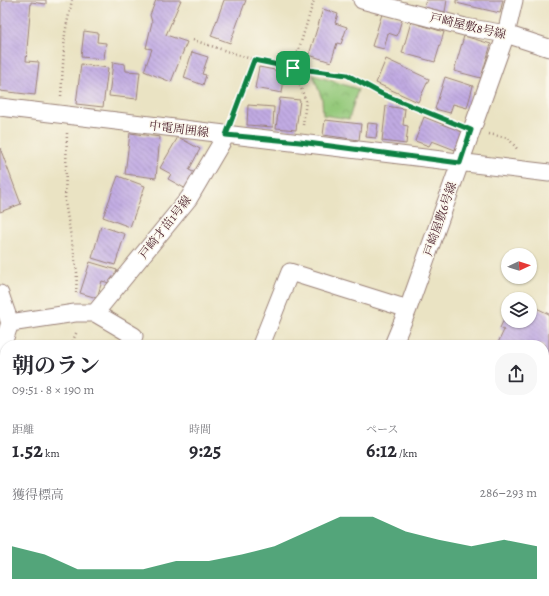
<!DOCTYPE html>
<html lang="ja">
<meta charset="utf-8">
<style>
:root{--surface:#fff;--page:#f7f7f7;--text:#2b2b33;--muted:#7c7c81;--accent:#0b8043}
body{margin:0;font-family:Alegreya,"Noto Serif JP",serif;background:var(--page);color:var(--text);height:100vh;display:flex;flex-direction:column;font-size:15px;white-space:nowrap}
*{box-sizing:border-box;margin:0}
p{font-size:13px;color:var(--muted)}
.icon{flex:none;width:22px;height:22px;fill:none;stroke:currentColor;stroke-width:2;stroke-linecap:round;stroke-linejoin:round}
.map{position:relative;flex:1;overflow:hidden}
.sheet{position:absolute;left:0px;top:340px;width:549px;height:256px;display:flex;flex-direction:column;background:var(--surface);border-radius:16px 16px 0 0;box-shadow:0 1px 3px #0004}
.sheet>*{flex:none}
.needle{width:26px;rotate:86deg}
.buttons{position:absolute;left:501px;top:248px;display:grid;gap:8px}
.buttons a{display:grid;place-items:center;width:36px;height:36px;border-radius:50%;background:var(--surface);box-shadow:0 1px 3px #0004;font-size:20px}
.pin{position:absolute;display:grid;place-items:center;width:34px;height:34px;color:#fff;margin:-17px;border-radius:8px;box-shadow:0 2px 6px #0006}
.round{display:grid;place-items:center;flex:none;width:42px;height:42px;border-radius:16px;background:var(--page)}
.summary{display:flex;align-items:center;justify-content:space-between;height:68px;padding:0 12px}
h1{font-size:22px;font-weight:700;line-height:30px}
.figures{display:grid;grid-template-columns:repeat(3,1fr);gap:6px;height:68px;padding:4px 12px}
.figures div{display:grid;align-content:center}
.figures b{font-size:20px;font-weight:700}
.figures small{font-size:11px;font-weight:400}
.figures p{font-size:11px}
.chart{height:112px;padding:8px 12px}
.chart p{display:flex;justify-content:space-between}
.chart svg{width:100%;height:72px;margin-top:4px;fill:var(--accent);opacity:.7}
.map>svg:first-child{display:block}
.park{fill:url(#park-crowns);stroke:#6f7452}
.building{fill:url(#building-back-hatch)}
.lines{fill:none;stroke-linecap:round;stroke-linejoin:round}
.lane-casing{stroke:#9a8177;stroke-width:10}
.street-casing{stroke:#9a8177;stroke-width:19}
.path{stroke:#9a8177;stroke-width:2.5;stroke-dasharray:1 3;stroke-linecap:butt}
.lane{stroke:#fff;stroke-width:8}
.street{stroke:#fff;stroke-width:17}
.route-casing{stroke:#fff;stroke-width:8}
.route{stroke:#0b8043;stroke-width:5}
.labels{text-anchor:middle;stroke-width:3;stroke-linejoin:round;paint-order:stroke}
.street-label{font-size:12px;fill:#4a1f2b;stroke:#fbf7ec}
</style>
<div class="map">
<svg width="549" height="596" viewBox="0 0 549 596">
<defs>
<pattern id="park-crowns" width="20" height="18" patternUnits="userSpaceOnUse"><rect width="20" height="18" fill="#94c97a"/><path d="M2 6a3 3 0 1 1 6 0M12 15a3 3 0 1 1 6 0" fill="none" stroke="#81ac6a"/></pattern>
<pattern id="building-back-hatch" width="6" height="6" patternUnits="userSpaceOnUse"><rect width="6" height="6" fill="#c1abe3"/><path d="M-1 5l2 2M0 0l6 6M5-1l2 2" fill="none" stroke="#9f8bb8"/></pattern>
</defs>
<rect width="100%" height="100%" fill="#fbf7ec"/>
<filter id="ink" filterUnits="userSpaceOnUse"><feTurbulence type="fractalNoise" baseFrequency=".025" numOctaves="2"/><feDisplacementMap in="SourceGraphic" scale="8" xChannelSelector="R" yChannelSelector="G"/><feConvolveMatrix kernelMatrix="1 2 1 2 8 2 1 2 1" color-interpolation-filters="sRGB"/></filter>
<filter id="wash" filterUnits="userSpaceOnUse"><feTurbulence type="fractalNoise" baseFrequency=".012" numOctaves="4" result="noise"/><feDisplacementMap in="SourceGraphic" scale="16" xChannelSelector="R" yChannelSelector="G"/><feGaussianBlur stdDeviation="0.9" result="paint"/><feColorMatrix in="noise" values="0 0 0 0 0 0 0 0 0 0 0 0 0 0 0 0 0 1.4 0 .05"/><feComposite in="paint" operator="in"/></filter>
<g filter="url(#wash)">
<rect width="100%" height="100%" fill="#eae3c3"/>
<path class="park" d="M 313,75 L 358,89 L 349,119 L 323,115 L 322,99 Z"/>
<g id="blocks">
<path class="building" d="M 1,0 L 46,0 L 46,4 L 31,2 L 26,61 L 39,62 L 35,95 L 0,91 Z
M 156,0 L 181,0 L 166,35 L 187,42 L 171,82 L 144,71 L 152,49 L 146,48 L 152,22 L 150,15 Z
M 224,0 L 246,0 L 230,43 L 211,36 Z
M 426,0 L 447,0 L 445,12 L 424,7 Z
M 456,0 L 503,0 L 500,13 L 456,3 Z
M 323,9 L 338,14 L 335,23 L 347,27 L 341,44 L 337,43 L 331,62 L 309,55 Z
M 382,14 L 402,19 L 397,36 L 388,33 L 384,49 L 372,46 Z
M 411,22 L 444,32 L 435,62 L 402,53 Z
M 84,31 L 98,33 L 97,42 L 106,43 L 104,59 L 81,57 Z
M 464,36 L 491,44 L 481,78 L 454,71 Z
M 192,52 L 208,57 L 202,74 L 206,75 L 203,85 L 184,78 Z
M 386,59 L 429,79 L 418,102 L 376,83 Z
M 113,62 L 125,64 L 126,71 L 140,72 L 137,99 L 109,96 Z
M 81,64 L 108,68 L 103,107 L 76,104 Z
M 259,67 L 285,72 L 282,93 L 255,88 Z
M 445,77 L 473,86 L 467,108 L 453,104 L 450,113 L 435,109 Z
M 280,98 L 300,100 L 296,130 L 276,128 Z
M 248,105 L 274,107 L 273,127 L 247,125 Z
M 386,106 L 405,109 L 403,125 L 408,126 L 406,144 L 382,141 Z
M 424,117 L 462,132 L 455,150 L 432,141 L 429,146 L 415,141 Z
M 325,120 L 361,124 L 359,140 L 323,135 Z
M 368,123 L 378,124 L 376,138 L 366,137 Z
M 130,133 L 160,137 L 156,178 L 125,174 Z
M 178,137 L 200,149 L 189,170 L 197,174 L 188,190 L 168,179 L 171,174 L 160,168 Z
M 0,148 L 21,204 L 0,212 Z
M 118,176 L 145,186 L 130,227 L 103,217 Z
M 101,226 L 125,234 L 115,265 L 92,258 Z
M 90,262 L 117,270 L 113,284 L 102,281 L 97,298 L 80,293 Z
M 530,305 L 549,314 L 549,359 L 544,370 L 544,345 L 497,345 L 504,330 L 500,328 L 508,310 L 508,321 L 530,321 Z
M 303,591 L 349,591 L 347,596 L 301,596 Z"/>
</g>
</g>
<g filter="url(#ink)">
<use href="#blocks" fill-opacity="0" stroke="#9a8177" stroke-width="1"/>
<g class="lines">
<g class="lane-casing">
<path id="lane" d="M 544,458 L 549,460"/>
</g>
<g class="street-casing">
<path id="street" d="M 362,0 L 465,27 L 506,34 L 549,48
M 0,107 L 549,173
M 0,294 L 10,323 L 0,352
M 95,313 L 189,198 L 226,135
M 10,323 L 75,313 L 95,313 L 134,336 L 129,345
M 261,345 L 290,272 L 408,309
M 393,345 L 408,309 L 506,34 L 514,0
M 544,482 L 549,470
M 0,591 L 5,581
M 151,596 L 153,591
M 286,596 L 289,591
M 371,596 L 373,591
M 495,596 L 497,591"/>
</g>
<path class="path" d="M 193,40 L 254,60 L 293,68 L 347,75 L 382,94 L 454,124
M 61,96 L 65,33 L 72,0
M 233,116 L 254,60
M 303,125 L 306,101 L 293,68 L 314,0
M 67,133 L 65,202 L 77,272 L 76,295
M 489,134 L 508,138 L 518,150
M 71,345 L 77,331
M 0,493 L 5,484"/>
<use href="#lane" class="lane"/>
<use href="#street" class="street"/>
</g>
</g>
<g class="lines" filter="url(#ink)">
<g class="route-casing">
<path id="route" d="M 254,60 L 293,68 L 347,75 L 382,94 L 471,130 L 460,163 L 300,142 L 226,135 Z"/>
</g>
<use href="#route" class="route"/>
</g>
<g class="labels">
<g class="street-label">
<text transform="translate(468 26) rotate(13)" y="4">戸崎屋敷8号線</text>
<text transform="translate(179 129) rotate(7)" y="4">中電周囲線</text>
<text transform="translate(440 219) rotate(-71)" y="4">戸崎屋敷6号線</text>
<text transform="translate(165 227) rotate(-52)" y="4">戸崎才苗1号線</text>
</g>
</g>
</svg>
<div class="buttons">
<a><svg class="needle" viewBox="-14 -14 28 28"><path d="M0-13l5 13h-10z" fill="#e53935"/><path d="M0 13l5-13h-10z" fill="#7c7c81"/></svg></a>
<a><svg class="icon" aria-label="layers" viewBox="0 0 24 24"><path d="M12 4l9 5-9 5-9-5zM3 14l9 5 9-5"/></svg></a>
</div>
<div class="pin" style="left:293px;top:68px;background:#1e9e55"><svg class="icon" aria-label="arrive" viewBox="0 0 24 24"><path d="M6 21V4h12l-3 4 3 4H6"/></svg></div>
<section class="sheet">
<div class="summary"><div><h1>朝のラン</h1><p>09:51 · 8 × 190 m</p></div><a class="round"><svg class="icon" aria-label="share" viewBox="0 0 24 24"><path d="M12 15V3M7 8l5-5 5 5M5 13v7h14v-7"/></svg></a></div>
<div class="figures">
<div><p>距離</p><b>1.52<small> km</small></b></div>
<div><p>時間</p><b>9:25</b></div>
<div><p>ペース</p><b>6:12<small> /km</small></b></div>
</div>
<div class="chart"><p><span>獲得標高</span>286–293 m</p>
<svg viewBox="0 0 160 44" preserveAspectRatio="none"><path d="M0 44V24L10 29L20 38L30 38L40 38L50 33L60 33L70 29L80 24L90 15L100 6L110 6L120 15L130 20L140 24L150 20L160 24V44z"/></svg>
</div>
</section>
</div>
